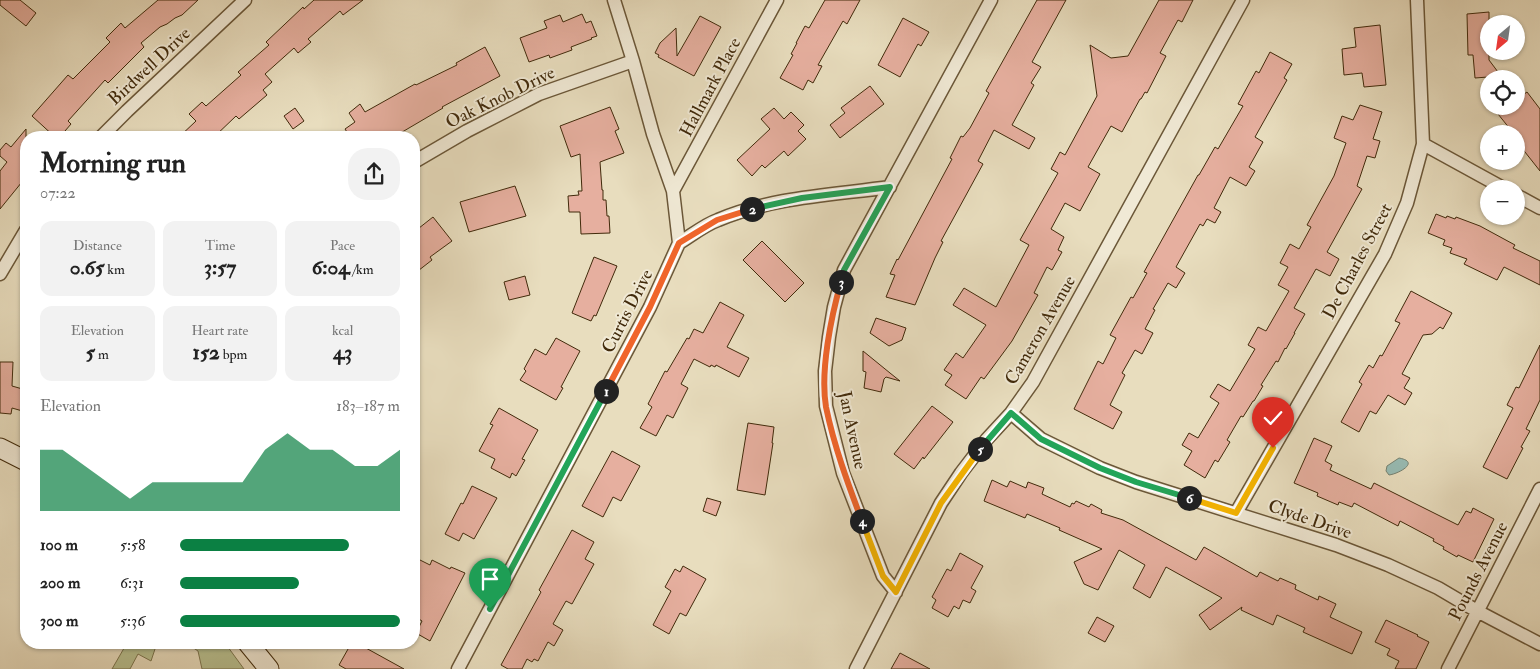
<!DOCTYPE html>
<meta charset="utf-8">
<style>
:root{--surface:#fff;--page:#f2f2f2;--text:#222;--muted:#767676;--accent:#0b8043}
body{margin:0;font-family:"IM FELL Double Pica",serif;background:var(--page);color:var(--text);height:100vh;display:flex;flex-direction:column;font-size:19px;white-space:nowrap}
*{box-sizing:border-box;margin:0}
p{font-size:16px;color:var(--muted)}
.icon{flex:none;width:28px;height:28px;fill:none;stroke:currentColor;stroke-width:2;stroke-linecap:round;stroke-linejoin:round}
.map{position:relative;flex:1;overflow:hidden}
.side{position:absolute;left:20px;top:131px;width:400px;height:518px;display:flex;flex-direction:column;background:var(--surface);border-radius:20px;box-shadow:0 1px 4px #0004}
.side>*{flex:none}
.needle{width:32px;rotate:209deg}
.tools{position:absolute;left:1480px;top:15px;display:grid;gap:10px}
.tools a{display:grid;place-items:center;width:45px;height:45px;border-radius:50%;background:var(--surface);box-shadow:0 1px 4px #0004;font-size:25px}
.pin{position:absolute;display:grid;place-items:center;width:42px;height:42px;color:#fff;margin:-51px -21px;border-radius:50% 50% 50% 0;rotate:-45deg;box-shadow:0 0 5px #0007}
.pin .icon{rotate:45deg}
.km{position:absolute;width:25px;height:25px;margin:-12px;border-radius:50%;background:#222;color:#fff;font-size:14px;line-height:25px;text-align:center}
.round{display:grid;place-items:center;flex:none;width:52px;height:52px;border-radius:20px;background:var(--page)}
.overview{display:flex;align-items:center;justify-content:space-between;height:85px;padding:0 20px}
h1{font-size:28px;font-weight:700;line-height:38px}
.stats{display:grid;grid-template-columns:repeat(3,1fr);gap:8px;height:85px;padding:5px 20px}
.stats div{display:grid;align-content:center;border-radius:12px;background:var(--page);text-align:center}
.stats b{font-size:21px;font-weight:700}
.stats small{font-size:14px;font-weight:400}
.stats p{font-size:14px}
.chart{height:140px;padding:10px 20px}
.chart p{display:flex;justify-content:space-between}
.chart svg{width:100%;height:90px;margin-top:5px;fill:var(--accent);opacity:.7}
ul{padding:0 20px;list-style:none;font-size:16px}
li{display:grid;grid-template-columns:80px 60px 1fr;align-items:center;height:38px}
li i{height:12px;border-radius:6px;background:var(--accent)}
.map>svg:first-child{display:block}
.green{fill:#b8c090;stroke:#7c754e}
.water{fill:#97bbb3;stroke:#758170}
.building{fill:#e6af9f;stroke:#412a0b}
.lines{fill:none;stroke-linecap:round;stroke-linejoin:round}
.street-casing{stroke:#6b5738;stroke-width:15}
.secondary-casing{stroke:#412a0b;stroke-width:21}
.street{stroke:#f0e9d5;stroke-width:12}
.secondary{stroke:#f0e9d5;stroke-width:19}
.split-1-casing{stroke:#fff;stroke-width:10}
.split-2-casing{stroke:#fff;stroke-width:10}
.split-3-casing{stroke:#fff;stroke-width:10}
.split-4-casing{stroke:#fff;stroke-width:10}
.split-5-casing{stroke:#fff;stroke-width:10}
.split-6-casing{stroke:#fff;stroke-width:10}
.split-7-casing{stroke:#fff;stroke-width:10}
.split-1{stroke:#22a559;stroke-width:6}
.split-2{stroke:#f0652b;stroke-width:6}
.split-3{stroke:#22a559;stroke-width:6}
.split-4{stroke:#f0652b;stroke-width:6}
.split-5{stroke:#f5b400;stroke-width:6}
.split-6{stroke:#22a559;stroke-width:6}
.split-7{stroke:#f5b400;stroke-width:6}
.labels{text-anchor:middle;stroke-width:4;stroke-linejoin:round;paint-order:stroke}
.street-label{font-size:18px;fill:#412a0b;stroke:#f0e9d5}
</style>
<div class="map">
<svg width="1540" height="669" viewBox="0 0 1540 669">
<rect width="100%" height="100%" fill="#e8ddbe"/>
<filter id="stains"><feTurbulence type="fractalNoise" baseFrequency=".004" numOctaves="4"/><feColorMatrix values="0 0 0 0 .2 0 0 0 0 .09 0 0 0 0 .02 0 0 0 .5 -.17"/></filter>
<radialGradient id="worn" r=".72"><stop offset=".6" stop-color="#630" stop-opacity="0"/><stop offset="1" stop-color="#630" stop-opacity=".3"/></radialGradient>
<path class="green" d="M 127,643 L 157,643 L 151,661 L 138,654 L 130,669 L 112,669 Z
M 188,643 L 225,643 L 244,669 L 202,669 L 198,651 L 189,645 Z"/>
<path class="water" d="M 1399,458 C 1421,462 1398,474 1389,475 L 1386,471 L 1387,466 Z"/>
<path class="building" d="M 0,0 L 20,0 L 36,13 L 26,26 L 0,5 Z
M 158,0 L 198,0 L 182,15 L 175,18 L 167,24 L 160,27 L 141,43 L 144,47 L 108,83 L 105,80 L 68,121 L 71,124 L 59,138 L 56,138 L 32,116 L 68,75 L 73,79 L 110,42 L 106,38 L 121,23 L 125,28 Z
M 314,0 L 363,0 L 343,15 L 340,11 L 308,39 L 311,42 L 298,53 L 294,48 L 265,74 L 272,82 L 263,90 L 267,95 L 239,119 L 236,116 L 213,138 L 178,138 L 196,121 L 189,114 L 202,102 L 206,106 L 241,75 L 238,72 L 269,45 L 266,42 L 303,7 L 304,9 Z
M 825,0 L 860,0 L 847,24 L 843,21 L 818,65 L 822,66 L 813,83 L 808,80 L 803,90 L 780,78 L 793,55 L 791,54 L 797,43 L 796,43 L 805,26 L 809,28 Z
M 1037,0 L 1066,0 L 1032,62 L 1041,67 L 1031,83 L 1034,85 L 1012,125 L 1035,138 L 1029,149 L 994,130 L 978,161 L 983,164 L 941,241 L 943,242 L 935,258 L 915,305 L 886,297 L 895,275 L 890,274 L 897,259 L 898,260 L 952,159 L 950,158 L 961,136 L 963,137 L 970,128 L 989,93 L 986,91 Z
M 1159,0 L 1193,0 L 1182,22 L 1178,20 L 1160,53 L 1166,56 L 1147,93 L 1145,92 L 1141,99 L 1140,99 L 1122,132 L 1111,126 L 1088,167 L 1100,174 L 1080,211 L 1065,203 L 1051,229 L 1064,237 L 1058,250 L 1062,252 L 1052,270 L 1047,267 L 1034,293 L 1038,295 L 1012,341 L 984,379 L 981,377 L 966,399 L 945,385 L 952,375 L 944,370 L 956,353 L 963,358 L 986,325 L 953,305 L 964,288 L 996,307 L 1029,245 L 1020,240 L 1058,173 L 1051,169 L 1060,152 L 1065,155 L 1097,96 L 1090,45 L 1111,58 L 1128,56 Z
M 1489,12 L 1489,60 L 1501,76 L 1475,78 L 1473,55 L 1468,55 L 1467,14 Z
M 582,14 L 586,23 L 591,21 L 597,36 L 591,38 L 592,39 L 571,47 L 572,50 L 550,58 L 549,55 L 529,62 L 520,38 L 547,28 L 544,21 L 560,15 L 563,22 Z
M 700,16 L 721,27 L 694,76 L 658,57 L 659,55 L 655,53 L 660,43 L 676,28 L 677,56 Z
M 903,18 L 929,32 L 921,46 L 918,44 L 900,77 L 878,65 Z
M 1380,25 L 1386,85 L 1364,87 L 1362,73 L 1344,75 L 1342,49 L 1356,47 L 1354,28 Z
M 485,47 L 500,76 L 442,107 L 443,108 L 392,138 L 351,138 L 345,129 L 355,122 L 349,113 L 360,104 L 365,112 L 415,84 L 416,85 L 457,65 L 456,63 Z
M 1270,52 L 1292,64 L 1284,78 L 1287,80 L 1255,137 L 1263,142 L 1249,167 L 1255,171 L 1246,186 L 1230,177 L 1214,208 L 1221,212 L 1215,223 L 1207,219 L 1203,226 L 1200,224 L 1176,267 L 1185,273 L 1176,288 L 1168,283 L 1153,309 L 1155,310 L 1145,329 L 1153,333 L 1142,354 L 1135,350 L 1122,373 L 1125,375 L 1110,405 L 1122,412 L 1113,429 L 1074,409 L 1098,361 L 1103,364 L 1116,338 L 1110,335 L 1131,297 L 1133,298 L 1147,273 L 1144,272 L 1198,175 L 1199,175 L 1215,147 L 1218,149 L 1243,106 L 1238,104 L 1256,71 L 1259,73 Z
M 870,86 L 884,104 L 840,138 L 830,125 L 845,113 L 841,108 Z
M 1527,92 L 1540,109 L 1540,171 L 1521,147 L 1524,146 L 1516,137 L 1516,134 L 1514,134 L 1498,114 L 1500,112 L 1495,106 L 1516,106 L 1516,100 Z
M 1360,105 L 1382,112 L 1373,139 L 1380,141 L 1375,158 L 1367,156 L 1357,186 L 1362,189 L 1327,252 L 1339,259 L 1330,276 L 1316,269 L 1294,308 L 1305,314 L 1294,333 L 1295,333 L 1286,349 L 1285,348 L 1278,362 L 1276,361 L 1261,385 L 1263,386 L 1254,401 L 1253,401 L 1243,417 L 1241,416 L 1227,440 L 1230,442 L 1218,462 L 1215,460 L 1205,478 L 1184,465 L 1192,451 L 1182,445 L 1189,433 L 1198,438 L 1219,403 L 1210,397 L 1218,384 L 1230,391 L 1255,349 L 1248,345 L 1258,327 L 1266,331 L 1289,291 L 1278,285 L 1288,267 L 1280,263 L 1290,244 L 1299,249 L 1311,227 L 1307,225 L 1334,176 L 1346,143 L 1334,138 L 1342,116 L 1353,120 Z
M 610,107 L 619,129 L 615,131 L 624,153 L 600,162 L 602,190 L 603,190 L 603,200 L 606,200 L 607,216 L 609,216 L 610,233 L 581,234 L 580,212 L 569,212 L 568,196 L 579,195 L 578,191 L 582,191 L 580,154 L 571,157 L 560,126 Z
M 295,108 L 304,121 L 293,129 L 284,116 Z
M 774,108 L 784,119 L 791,112 L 804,125 L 798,131 L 806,139 L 788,156 L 784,151 L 765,168 L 762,165 L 752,176 L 737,160 L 770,129 L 761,119 Z
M 26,129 L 26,177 L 0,209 L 0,171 L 7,162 L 0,156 L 0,150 L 6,143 L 11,147 Z
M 515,186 L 526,216 L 469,232 L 460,202 Z
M 1436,214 L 1446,218 L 1447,216 L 1455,219 L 1456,217 L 1480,226 L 1515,245 L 1513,248 L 1540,261 L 1540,285 L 1504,267 L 1497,280 L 1464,264 L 1467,259 L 1450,253 L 1452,248 L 1443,245 L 1445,240 L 1428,233 Z
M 433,217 L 452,241 L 430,257 L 432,260 L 414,274 L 414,232 Z
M 762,241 L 804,283 L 785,302 L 743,260 Z
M 594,257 L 617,266 L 596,316 L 594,315 L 591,321 L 572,313 Z
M 525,276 L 530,295 L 509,300 L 504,282 Z
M 1411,291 L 1452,313 L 1443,329 L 1440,327 L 1432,334 L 1423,335 L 1402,374 L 1410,378 L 1404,388 L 1412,393 L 1405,405 L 1388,395 L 1376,414 L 1370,411 L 1359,432 L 1341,422 L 1362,384 L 1359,382 L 1369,365 L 1373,368 L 1380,355 L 1382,356 L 1400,323 L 1395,321 Z
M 720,302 L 744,315 L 727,347 L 749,358 L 739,377 L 716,365 L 715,367 L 711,365 L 710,367 L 694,359 L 681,384 L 688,388 L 673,418 L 667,415 L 656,436 L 640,428 L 652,407 L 648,404 L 665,371 L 667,372 L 687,338 L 689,339 L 694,329 L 703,333 Z
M 876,318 L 906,328 L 902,340 L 889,346 L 870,333 Z
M 556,338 L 580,351 L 561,387 L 563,388 L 556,400 L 520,380 L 526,371 L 524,369 L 535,349 L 546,355 Z
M 1540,345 L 1540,400 L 1526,429 L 1530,431 L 1521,447 L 1523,448 L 1507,479 L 1483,467 L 1513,408 L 1507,405 L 1516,387 L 1519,388 Z
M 863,351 L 890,373 L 900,381 L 886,377 L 884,379 L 881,392 L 864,388 L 866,372 L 863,371 Z
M 0,362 L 13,362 L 12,386 L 26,390 L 26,412 L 12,408 L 11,414 L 0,413 Z
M 932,406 L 953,422 L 924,459 L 923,457 L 914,469 L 894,454 Z
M 499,408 L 538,430 L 522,459 L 525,460 L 516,476 L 512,473 L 510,478 L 491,468 L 495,459 L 479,451 L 493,425 L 490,424 Z
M 748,423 L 774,427 L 772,443 L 773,443 L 765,495 L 737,490 Z
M 1314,438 L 1332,446 L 1325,461 L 1332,465 L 1330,470 L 1371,489 L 1374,483 L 1458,525 L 1466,511 L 1471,513 L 1473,508 L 1494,519 L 1473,562 L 1458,555 L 1457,557 L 1443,549 L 1444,547 L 1433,541 L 1434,539 L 1400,521 L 1398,526 L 1354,503 L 1352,507 L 1339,502 L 1338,505 L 1317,496 L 1318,493 L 1294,483 Z
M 612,451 L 640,466 L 621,501 L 613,497 L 603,517 L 582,506 Z
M 992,480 L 1007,487 L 1010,481 L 1026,488 L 1028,482 L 1044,488 L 1042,494 L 1070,507 L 1072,503 L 1074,504 L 1076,501 L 1089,507 L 1091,504 L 1102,510 L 1101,513 L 1123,520 L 1196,560 L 1204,547 L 1257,577 L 1260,572 L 1278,581 L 1280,578 L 1296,585 L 1295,589 L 1318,600 L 1319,596 L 1336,604 L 1330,617 L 1362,632 L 1352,654 L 1303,632 L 1305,628 L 1277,615 L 1273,625 L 1241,610 L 1242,607 L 1210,630 L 1199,615 L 1222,598 L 1166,567 L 1150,598 L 1133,588 L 1145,565 L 1119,550 L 1098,590 L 1084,584 L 1074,562 L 1102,549 L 1059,530 L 1060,528 L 1027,514 L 1025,518 L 984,501 Z
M 472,486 L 497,498 L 474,539 L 463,533 L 459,541 L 445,534 L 461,503 L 463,504 Z
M 707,498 L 721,502 L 716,516 L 703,511 Z
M 572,530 L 594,542 L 585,559 L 594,564 L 572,604 L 566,601 L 553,624 L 563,630 L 554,646 L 548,642 L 538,661 L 534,659 L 532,662 L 527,659 L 522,669 L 508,669 L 501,665 L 541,592 L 539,590 Z
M 960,553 L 983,566 L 971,588 L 976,591 L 970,603 L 963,600 L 959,609 L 954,606 L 948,617 L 932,608 L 936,600 L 932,597 L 947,569 L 951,571 Z
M 414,557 L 430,565 L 432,560 L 450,569 L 451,567 L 465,573 L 430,641 L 416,633 L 422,621 L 414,616 Z
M 683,566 L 706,579 L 686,616 L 680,613 L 669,634 L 653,625 L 671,591 L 665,587 L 675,569 L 680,572 Z
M 1097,617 L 1114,626 L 1105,642 L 1088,633 Z
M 1386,620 L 1418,635 L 1417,636 L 1429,642 L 1416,669 L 1395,669 L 1399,661 L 1387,655 L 1390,649 L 1375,642 Z
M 352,642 L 355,642 L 404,669 L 346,669 L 339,665 Z
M 900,653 L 930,669 L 891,669 Z"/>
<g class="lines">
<g class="street-casing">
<path id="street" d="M 100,138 L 127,111 L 245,0
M 1423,144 L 1505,189
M 414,162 L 467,131 L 539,94 L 633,61
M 673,191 L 777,0
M 1516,195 L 1540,208
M 679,243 C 691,236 704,225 718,220 C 772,197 833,195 890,187
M 0,274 L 26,230
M 1011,413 L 1041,439 L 1100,468 L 1136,482 L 1336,545 L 1388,565 L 1438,588 L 1477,611 L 1540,644
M 1236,513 L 1385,254 L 1407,203 L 1423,144 L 1417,0
M 896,592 L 883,576 L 843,473 L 826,406 L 825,371 L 829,337 L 834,307 L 844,270 L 991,0
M 458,669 L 650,307 L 679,243 L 673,191 L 653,134 L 633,61 L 614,0
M 856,669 L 941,503 L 961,473 L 987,439 L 1011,413 L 1033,382 L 1243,0
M 1448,669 L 1540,489"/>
</g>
<g class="secondary-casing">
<path id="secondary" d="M 0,448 L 26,461
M 247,642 L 269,669"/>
</g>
<use href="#street" class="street"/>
<use href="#secondary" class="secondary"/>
</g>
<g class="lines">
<g class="split-1-casing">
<path id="split-1" d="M 490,609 L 606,391"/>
</g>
<g class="split-2-casing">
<path id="split-2" d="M 606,391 L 650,307 L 679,243 L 717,220 L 752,209"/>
</g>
<g class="split-3-casing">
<path id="split-3" d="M 752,209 L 802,198 L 890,187 L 844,270 L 841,282"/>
</g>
<g class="split-4-casing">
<path id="split-4" d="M 841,282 C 831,317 820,371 826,407 C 834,446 848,484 862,521"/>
</g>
<g class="split-5-casing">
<path id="split-5" d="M 862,521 L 883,576 L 896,592 L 941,503 L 980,449"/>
</g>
<g class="split-6-casing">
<path id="split-6" d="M 980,449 L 1011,413 L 1041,439 L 1100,468 L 1136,482 L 1189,498"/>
</g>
<g class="split-7-casing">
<path id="split-7" d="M 1189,498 L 1236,513 L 1273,448"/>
</g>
<use href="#split-1" class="split-1"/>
<use href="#split-2" class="split-2"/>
<use href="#split-3" class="split-3"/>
<use href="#split-4" class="split-4"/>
<use href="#split-5" class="split-5"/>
<use href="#split-6" class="split-6"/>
<use href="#split-7" class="split-7"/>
</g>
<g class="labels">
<g class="street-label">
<text transform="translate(149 66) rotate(-43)" y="6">Birdwell Drive</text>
<text transform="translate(710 87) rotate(-62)" y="6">Hallmark Place</text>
<text transform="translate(500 97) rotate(-26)" y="6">Oak Knob Drive</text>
<text transform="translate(1357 261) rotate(-62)" y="6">De Charles Street</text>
<text transform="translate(627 311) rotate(-63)" y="6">Curtis Drive</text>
<text transform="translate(1040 330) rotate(-60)" y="6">Cameron Avenue</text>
<text transform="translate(853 430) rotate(78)" y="6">Jan Avenue</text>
<text transform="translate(1310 519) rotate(19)" y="6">Clyde Drive</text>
<text transform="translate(1478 571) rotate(-63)" y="6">Pounds Avenue</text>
</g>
</g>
<rect width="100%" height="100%" filter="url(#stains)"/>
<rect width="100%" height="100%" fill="url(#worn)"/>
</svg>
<div class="tools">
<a><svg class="needle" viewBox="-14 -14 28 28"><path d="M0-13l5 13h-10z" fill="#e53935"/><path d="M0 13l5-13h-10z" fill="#767676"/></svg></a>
<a><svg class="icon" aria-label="locate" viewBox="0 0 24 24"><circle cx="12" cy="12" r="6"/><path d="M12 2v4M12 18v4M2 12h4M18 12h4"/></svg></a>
<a>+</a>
<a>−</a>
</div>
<div class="pin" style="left:490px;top:609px;background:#1e9e55"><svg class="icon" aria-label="arrive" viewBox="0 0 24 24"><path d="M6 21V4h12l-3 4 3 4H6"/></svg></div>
<div class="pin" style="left:1273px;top:448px;background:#d93025"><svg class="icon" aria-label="check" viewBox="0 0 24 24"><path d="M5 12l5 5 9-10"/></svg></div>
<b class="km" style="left:606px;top:391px">1</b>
<b class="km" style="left:752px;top:209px">2</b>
<b class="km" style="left:841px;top:282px">3</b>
<b class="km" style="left:862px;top:521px">4</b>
<b class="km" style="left:980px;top:449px">5</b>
<b class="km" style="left:1189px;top:498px">6</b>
<section class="side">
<div class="overview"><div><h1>Morning run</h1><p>07:22</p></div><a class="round"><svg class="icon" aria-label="share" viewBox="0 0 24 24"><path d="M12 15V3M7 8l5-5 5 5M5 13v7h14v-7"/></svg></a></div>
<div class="stats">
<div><p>Distance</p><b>0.65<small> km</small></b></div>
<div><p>Time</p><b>3:57</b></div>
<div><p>Pace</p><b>6:04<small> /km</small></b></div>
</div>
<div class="stats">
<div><p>Elevation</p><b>5<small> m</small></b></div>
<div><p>Heart rate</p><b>152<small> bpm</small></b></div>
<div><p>kcal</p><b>43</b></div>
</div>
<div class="chart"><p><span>Elevation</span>183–187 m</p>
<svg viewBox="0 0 160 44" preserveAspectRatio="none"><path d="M0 44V14L10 14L20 22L30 30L40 38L50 30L60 30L70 30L80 30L90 30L100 14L110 6L120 14L130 14L140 22L150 22L160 14V44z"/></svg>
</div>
<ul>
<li><b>100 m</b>5:58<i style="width:77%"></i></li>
<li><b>200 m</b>6:31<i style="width:54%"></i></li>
<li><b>300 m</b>5:36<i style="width:100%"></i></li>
</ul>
</section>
</div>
